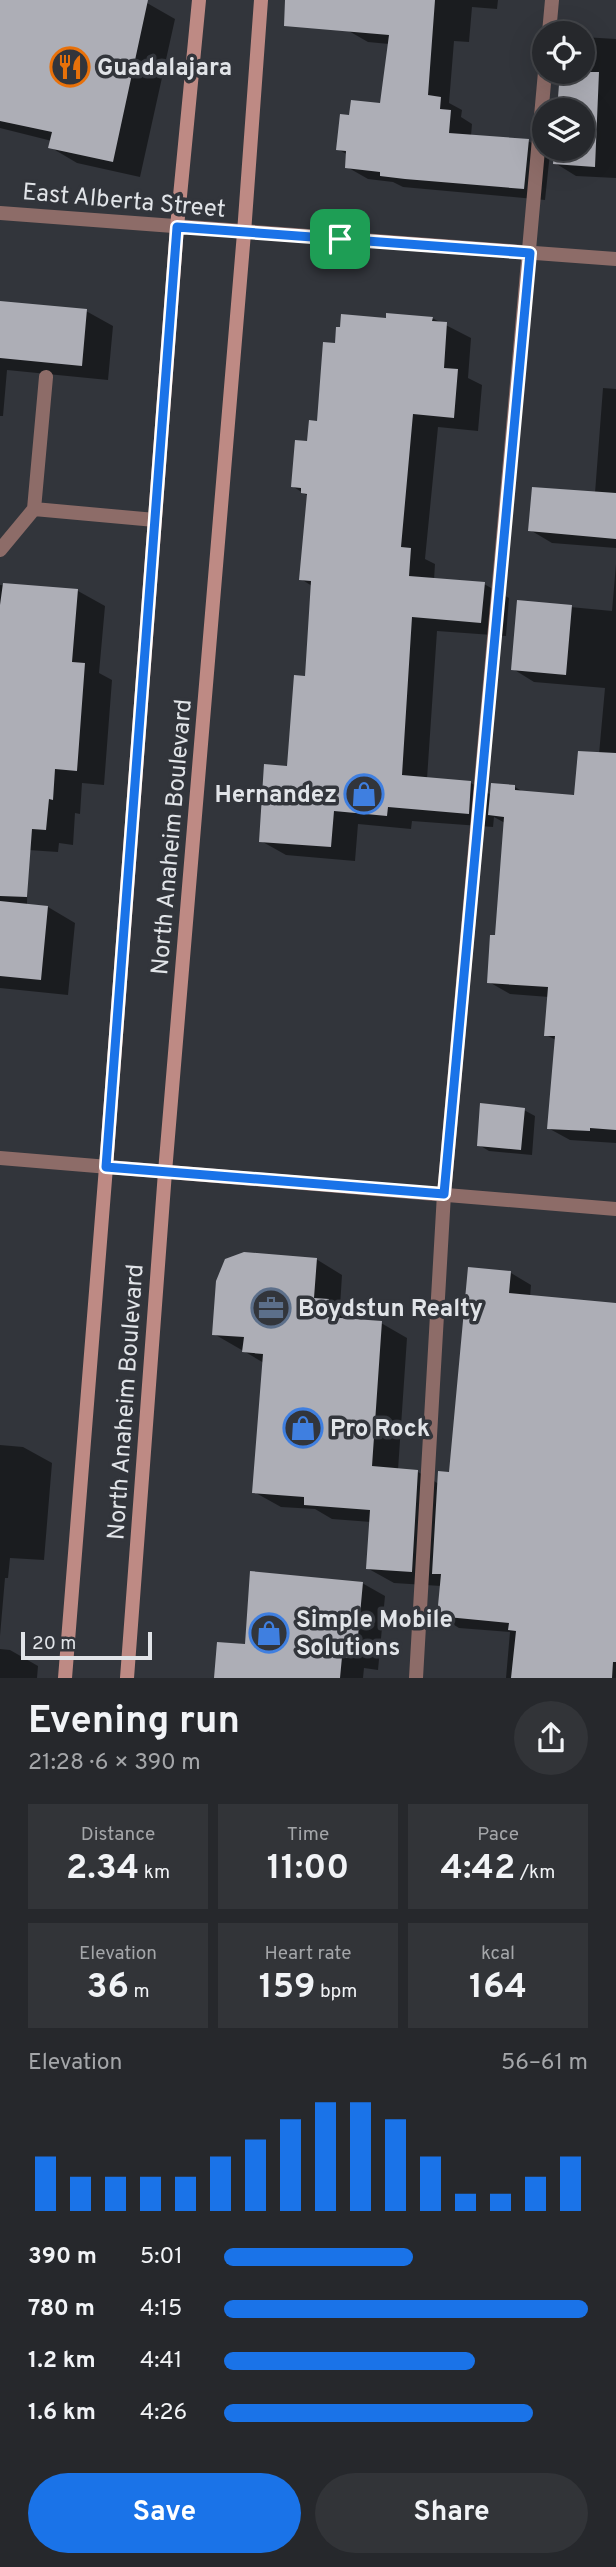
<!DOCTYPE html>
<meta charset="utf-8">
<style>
:root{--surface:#26282c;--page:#323438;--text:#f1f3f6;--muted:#a4a6a9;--line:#424448;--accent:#1a73e8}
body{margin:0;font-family:Overpass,sans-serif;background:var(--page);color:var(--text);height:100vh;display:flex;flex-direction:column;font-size:26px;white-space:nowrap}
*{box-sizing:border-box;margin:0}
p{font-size:23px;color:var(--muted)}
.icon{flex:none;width:38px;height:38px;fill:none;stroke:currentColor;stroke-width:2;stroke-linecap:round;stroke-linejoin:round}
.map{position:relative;height:1678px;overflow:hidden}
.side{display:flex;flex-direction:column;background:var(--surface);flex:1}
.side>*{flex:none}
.buttons{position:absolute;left:532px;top:21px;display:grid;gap:14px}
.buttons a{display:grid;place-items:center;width:63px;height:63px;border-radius:50%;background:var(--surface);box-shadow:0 7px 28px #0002,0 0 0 2px var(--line);font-size:35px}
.scale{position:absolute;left:21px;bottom:18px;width:131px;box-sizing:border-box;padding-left:7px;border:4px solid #e1e4e8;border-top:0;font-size:19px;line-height:24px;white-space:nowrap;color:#e1e4e8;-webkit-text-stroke:5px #32353b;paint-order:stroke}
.pin{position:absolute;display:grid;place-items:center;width:60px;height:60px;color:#fff;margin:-30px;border-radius:14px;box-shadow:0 4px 10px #0006}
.round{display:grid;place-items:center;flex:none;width:74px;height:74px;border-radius:37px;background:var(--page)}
.summary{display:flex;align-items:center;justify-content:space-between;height:119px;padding:0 28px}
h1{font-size:38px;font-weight:700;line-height:52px}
.figures{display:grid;grid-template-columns:repeat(3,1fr);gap:10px;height:119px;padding:7px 28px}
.figures div{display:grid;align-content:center;border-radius:0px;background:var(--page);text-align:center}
.figures b{font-size:35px;font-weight:700}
.figures small{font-size:19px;font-weight:400}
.figures p{font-size:19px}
.chart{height:196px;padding:14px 28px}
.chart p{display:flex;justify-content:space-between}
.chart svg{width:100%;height:126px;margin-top:7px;stroke:var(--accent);stroke-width:6}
.action{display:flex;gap:14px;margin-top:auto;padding:14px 28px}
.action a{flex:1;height:80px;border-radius:42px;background:var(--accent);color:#fff;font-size:28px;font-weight:700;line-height:80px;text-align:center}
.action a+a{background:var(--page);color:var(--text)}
ul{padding:0 28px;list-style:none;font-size:23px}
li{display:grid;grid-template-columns:112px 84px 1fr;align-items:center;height:52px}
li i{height:18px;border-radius:9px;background:var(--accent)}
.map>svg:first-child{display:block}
.shadow{fill:#0007}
.building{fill:#adaeb6}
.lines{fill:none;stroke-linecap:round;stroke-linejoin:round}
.service{stroke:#8d6c68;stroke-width:14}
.minor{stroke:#8d6c68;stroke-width:14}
.secondary{stroke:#be8a84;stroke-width:14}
.route-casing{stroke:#fff;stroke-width:14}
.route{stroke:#1a73e8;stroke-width:9}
.labels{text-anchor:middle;stroke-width:7;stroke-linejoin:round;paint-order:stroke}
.poi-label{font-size:24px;font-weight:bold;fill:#e1e4e8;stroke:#32353b;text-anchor:start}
.street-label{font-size:24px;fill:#e1e4e8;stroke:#32353b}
</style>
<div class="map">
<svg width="616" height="1678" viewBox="0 0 616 1678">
<rect width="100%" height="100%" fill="#32353b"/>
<path class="shadow" d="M 1,0 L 133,0 L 147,3 L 175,19 L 140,177 L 77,163 L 50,147 L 52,141 L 0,128 Z
M 349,0 L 498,0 L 497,9 L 472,7 L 469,42 L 454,41 L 449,103 L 462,110 L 461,117 L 472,124 L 471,136 L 528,141 L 550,153 L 545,200 L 403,187 L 393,182 L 368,179 L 347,167 L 348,155 L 338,149 L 351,117 L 381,105 L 389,44 L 368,42 L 347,30 Z
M 583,37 L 616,39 L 616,178 L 576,176 L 555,163 L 556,149 L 583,149 L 583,110 L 558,110 L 561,72 L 583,72 Z
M 0,303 L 86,311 L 113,326 L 108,380 L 7,370 L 3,416 L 0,416 Z
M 432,318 L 471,338 L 468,378 L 482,385 L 478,431 L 438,427 L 425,559 L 435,564 L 434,580 L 484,584 L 509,598 L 506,636 L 437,631 L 427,779 L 471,783 L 491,795 L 515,787 L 525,793 L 576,797 L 599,754 L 605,688 L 534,682 L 513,669 L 518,602 L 612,611 L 616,564 L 616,1143 L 570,1140 L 548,1128 L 556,1040 L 546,1035 L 549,997 L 510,994 L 489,982 L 497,937 L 505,823 L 494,817 L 493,827 L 412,821 L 411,829 L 358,824 L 355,861 L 286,855 L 261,841 L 288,768 L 307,678 L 312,586 L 301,579 L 308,496 L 292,486 L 319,423 L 336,345 L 388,319 Z
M 603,388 L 616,389 L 616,548 L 552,543 L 530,530 L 595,493 Z
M 0,585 L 78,591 L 105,606 L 99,673 L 112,680 L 104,785 L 82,783 L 80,814 L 75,813 L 73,845 L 59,843 L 58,852 L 28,850 L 27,905 L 48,907 L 75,923 L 68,995 L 0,988 Z
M 524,1110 L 535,1116 L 532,1155 L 489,1151 L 479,1145 Z
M 316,1259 L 342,1275 L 340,1307 L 355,1316 L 354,1321 L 381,1323 L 407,1338 L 398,1470 L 418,1472 L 439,1484 L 451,1474 L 511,1273 L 531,1285 L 530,1297 L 616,1304 L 616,1678 L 506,1678 L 510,1632 L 459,1628 L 438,1615 L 441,1586 L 394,1583 L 367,1568 L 371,1522 L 332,1519 L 315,1509 L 281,1507 L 254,1492 L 264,1363 L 214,1334 Z
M 0,1445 L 23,1447 L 52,1463 L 44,1560 L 10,1558 L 8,1578 L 5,1578 L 0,1636 Z
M 362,1583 L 385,1596 L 378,1670 L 364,1668 L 363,1678 L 216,1678 L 246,1646 Z
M 0,1649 L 10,1650 L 38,1666 L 37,1678 L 0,1678 Z"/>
<path class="building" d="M 0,0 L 148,0 L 113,162 L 48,148 L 52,132 L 0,121 Z
M 285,0 L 435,0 L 428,95 L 441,97 L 440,109 L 451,110 L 449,133 L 529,139 L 524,189 L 405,179 L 380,176 L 380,172 L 345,168 L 346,151 L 336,150 L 340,114 L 349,115 L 351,100 L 380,103 L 389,35 L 284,26 Z
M 560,72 L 599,72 L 595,167 L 553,164 L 554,149 L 583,149 L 583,110 L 557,110 Z
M 0,301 L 87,309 L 82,366 L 0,358 Z
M 386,313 L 433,317 L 432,321 L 447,322 L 444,368 L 458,369 L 454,418 L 413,414 L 401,547 L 411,548 L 409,576 L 485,582 L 481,623 L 412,617 L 402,775 L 471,781 L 469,814 L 388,807 L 387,816 L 334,811 L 331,847 L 259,842 L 264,764 L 287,766 L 294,675 L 305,676 L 311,581 L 299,580 L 307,494 L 301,493 L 301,488 L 291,487 L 295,440 L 307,441 L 309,420 L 317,421 L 323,342 L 335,343 L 336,327 L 340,327 L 341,314 L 386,318 Z
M 532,487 L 616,493 L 616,539 L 528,531 Z
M 3,583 L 78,589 L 72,662 L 85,663 L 77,771 L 55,769 L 53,800 L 49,799 L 46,830 L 32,829 L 27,897 L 0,896 L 0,605 Z
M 517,600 L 572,605 L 566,675 L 511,670 Z
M 578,751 L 616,753 L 616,1130 L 590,1128 L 590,1131 L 547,1129 L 555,1036 L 544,1036 L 548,987 L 487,983 L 490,935 L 495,935 L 504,817 L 488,815 L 491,783 L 515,785 L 515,790 L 574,795 Z
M 0,901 L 48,906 L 41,980 L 0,976 Z
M 480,1103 L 525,1108 L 521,1150 L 477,1146 Z
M 244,1252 L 317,1258 L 314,1298 L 329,1299 L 327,1317 L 382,1321 L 372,1466 L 418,1470 L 412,1572 L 366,1569 L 370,1510 L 304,1505 L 304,1497 L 252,1493 L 263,1354 L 242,1352 L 244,1337 L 212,1335 L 216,1281 L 225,1259 Z
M 468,1267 L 511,1271 L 509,1293 L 616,1303 L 616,1662 L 613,1662 L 612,1678 L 511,1678 L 516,1631 L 508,1630 L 509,1623 L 437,1616 L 441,1574 L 432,1574 L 438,1471 L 449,1472 Z
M 250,1571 L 363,1582 L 356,1658 L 342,1657 L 340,1678 L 214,1678 L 217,1642 L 245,1644 Z"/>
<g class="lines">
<path class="service" d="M 549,33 L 552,0
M 46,377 L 34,509 L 155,520
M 0,550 L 34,509
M 416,1678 L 444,1194 L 545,72"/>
<path class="minor" d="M 0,213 L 616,259
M 0,1158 L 616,1209"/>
<path class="secondary" d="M 65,1678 L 106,1167 L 177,227 L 199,0
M 127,1678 L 165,1172 L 244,233 L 261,0"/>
</g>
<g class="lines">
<g class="route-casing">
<path id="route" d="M 177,227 L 530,253 L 444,1194 L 106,1167 Z"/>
</g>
<use href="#route" class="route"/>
</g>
<defs>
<g id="restaurant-ring" transform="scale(2.0125)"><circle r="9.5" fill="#32353b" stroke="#e8710a" stroke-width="1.5"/><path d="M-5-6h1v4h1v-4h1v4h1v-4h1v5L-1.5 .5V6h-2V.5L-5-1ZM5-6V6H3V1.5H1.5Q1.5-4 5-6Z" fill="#e8710a"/></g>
<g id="shop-ring" transform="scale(2.0125)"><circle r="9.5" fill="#32353b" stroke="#3f7fe0" stroke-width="1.5"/><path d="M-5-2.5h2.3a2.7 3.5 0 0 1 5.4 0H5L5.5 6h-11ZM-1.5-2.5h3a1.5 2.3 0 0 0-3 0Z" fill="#3f7fe0"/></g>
<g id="office-ring" transform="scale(2.0125)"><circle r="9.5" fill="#32353b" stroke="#5c6f8a" stroke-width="1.5"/><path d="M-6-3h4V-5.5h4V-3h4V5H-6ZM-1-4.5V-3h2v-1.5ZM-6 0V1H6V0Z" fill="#5c6f8a"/></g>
</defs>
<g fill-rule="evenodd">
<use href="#restaurant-ring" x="70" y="67"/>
<use href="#shop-ring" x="364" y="794"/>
<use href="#office-ring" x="271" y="1308"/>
<use href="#shop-ring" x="303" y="1428"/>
<use href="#shop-ring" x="269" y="1633"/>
</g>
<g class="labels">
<g class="poi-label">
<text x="97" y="75">Guadalajara</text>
<text x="337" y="802" text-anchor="end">Hernandez</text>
<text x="298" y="1316">Boydstun Realty</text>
<text x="330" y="1436">Pro Rock</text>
<text x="296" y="1627">Simple Mobile<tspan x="296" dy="28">Solutions</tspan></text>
</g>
<g class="street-label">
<text transform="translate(124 200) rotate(5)" y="8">East Alberta Street</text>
<text transform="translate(171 837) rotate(-85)" y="8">North Anaheim Boulevard</text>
<text transform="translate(125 1402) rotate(-86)" y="8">North Anaheim Boulevard</text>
</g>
</g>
</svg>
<div class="buttons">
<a><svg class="icon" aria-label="locate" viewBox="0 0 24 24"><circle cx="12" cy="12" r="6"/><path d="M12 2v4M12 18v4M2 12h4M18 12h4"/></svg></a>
<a><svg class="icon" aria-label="layers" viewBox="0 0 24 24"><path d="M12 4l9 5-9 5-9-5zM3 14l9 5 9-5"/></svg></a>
</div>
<div class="scale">20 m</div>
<div class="pin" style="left:340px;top:239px;background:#1e9e55"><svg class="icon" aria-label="arrive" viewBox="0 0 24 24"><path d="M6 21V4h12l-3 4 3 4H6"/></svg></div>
</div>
<section class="side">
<div class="summary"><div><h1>Evening run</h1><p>21:28 · 6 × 390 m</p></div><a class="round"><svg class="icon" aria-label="share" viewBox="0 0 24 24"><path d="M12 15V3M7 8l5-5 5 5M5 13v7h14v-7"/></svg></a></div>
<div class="figures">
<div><p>Distance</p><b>2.34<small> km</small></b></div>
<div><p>Time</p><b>11:00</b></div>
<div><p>Pace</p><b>4:42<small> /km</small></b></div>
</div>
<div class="figures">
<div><p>Elevation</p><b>36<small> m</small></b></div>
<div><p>Heart rate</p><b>159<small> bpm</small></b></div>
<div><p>kcal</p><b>164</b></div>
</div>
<div class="chart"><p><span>Elevation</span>56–61 m</p>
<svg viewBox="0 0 160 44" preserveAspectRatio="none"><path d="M5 44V25M15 44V32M25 44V32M35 44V32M45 44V32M55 44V25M65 44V19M75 44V12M85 44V6M95 44V6M105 44V12M115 44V25M125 44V38M135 44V38M145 44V32M155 44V25"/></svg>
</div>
<ul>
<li><b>390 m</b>5:01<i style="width:52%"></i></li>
<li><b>780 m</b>4:15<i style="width:100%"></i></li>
<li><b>1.2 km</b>4:41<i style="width:69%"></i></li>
<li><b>1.6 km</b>4:26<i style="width:85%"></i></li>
</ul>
<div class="action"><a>Save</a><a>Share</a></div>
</section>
